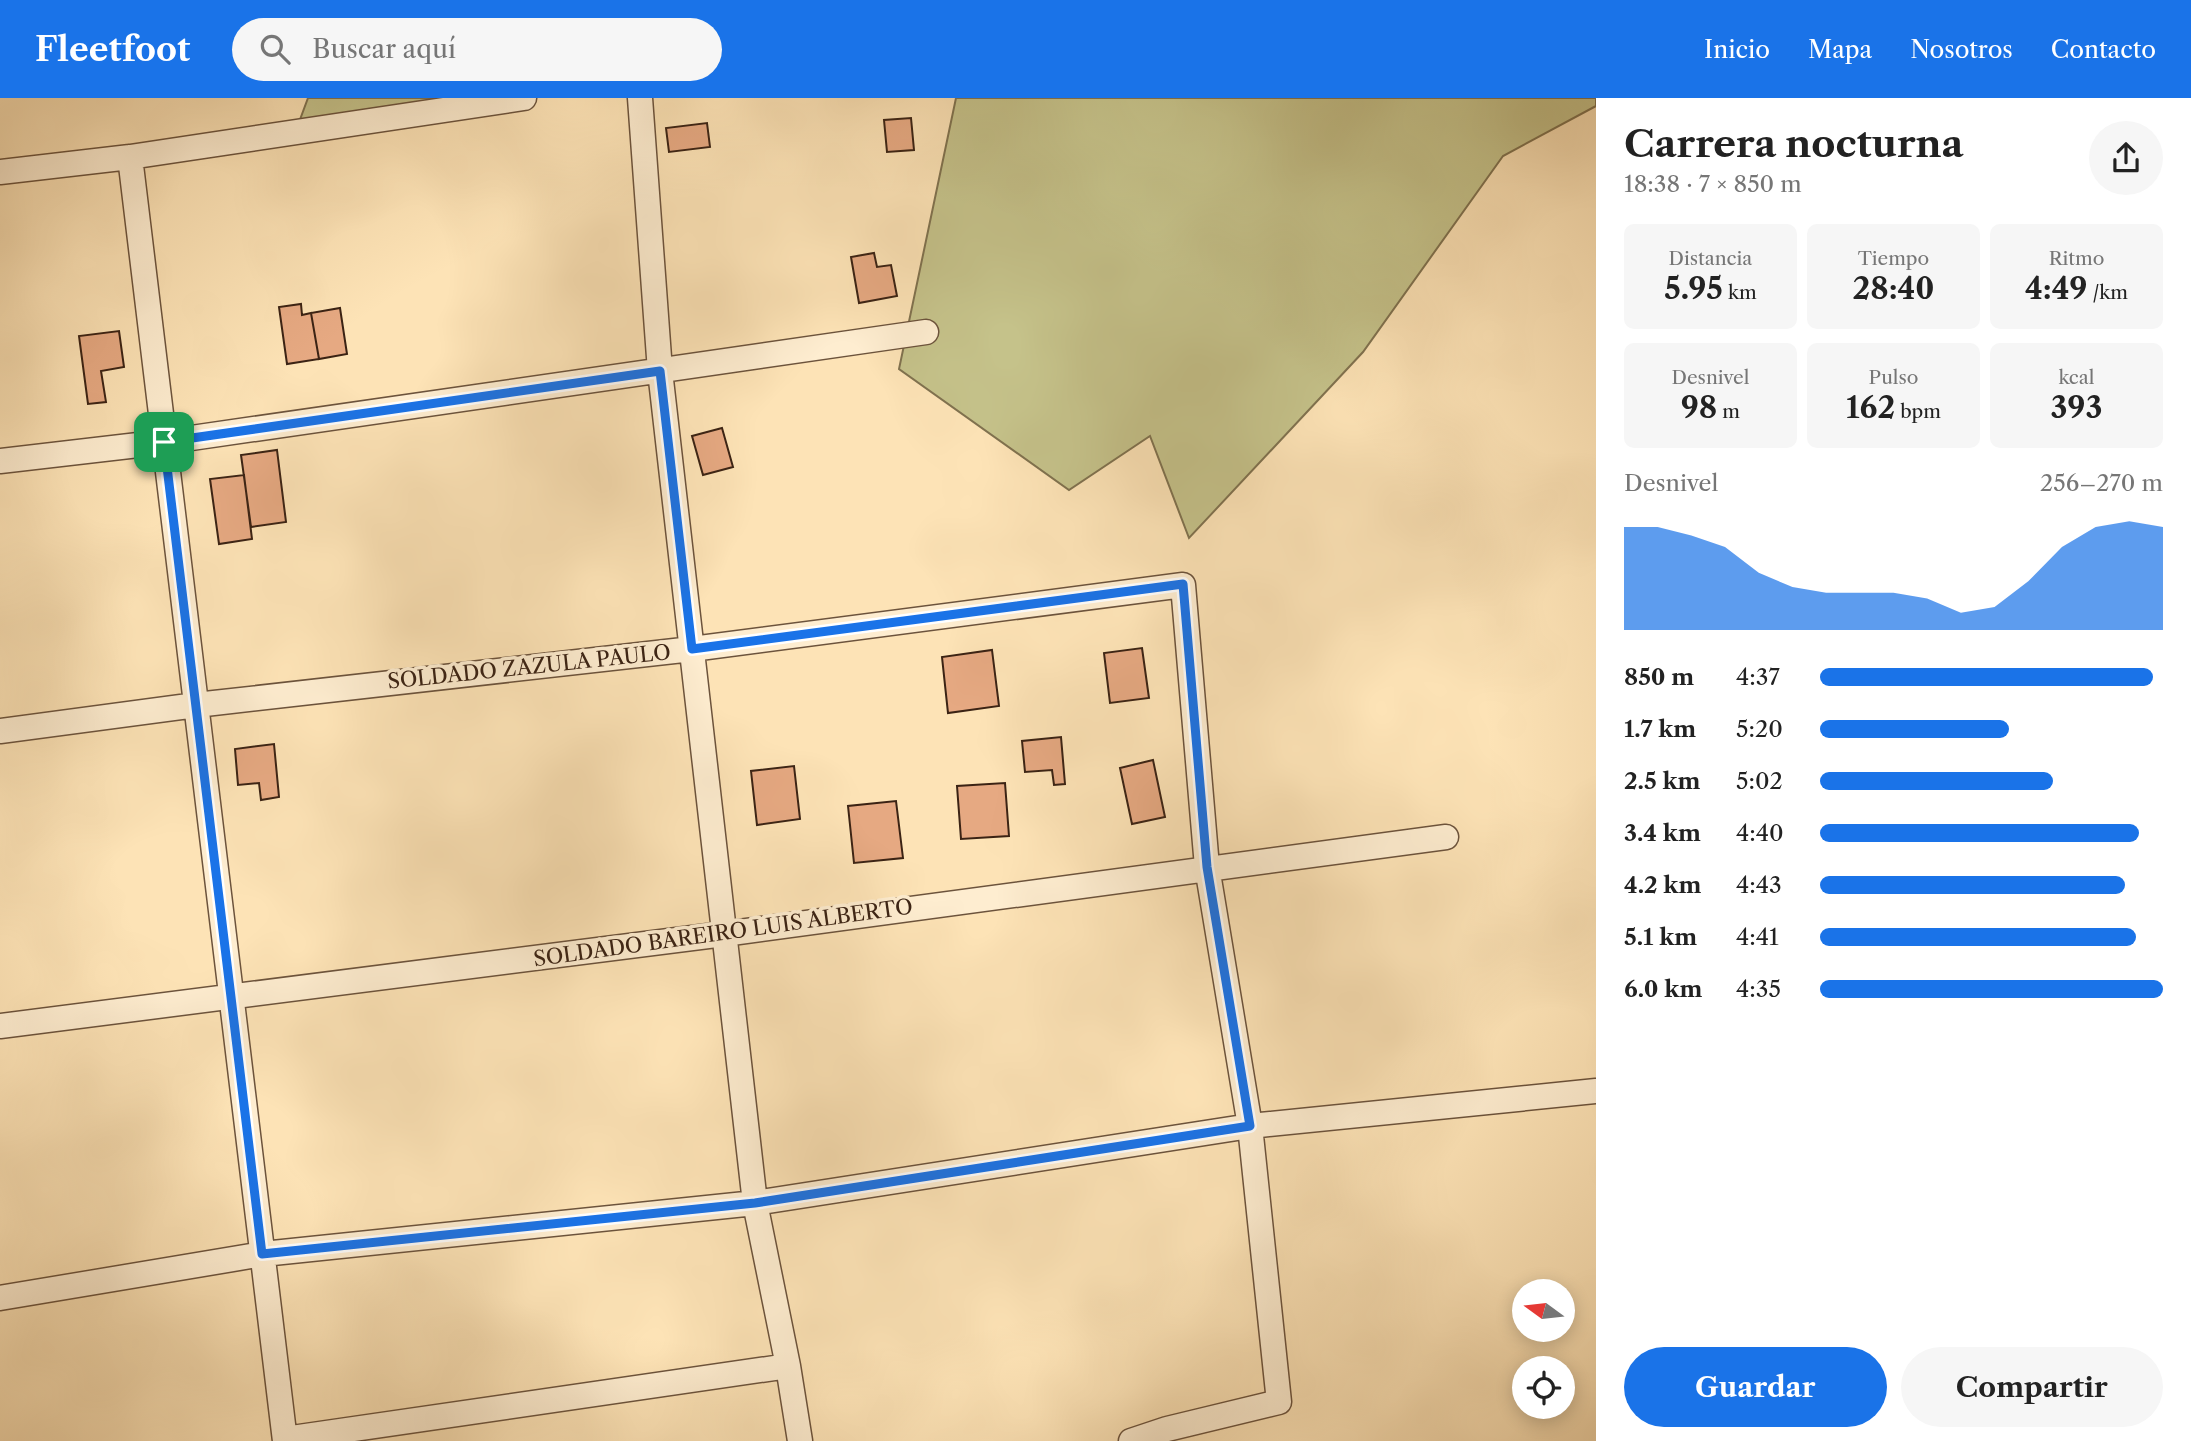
<!DOCTYPE html>
<html lang="es">
<meta charset="utf-8">
<style>
:root{--surface:#fff;--page:#f6f6f6;--text:#222;--muted:#767676;--accent:#1a73e8}
body{margin:0;font-family:"Libre Caslon Text",serif;background:var(--page);color:var(--text);height:100vh;display:flex;flex-direction:column;font-size:26px;white-space:nowrap}
*{box-sizing:border-box;margin:0}
p{font-size:23px;color:var(--muted)}
.icon{flex:none;width:38px;height:38px;fill:none;stroke:currentColor;stroke-width:2;stroke-linecap:round;stroke-linejoin:round}
.map{position:relative;flex:1;overflow:hidden}
.side{display:flex;flex-direction:column;background:var(--surface);width:595px}
.side>*{flex:none}
.needle{width:46px;rotate:285deg}
.controls{position:absolute;left:1512px;top:1181px;display:grid;gap:14px}
.controls a{display:grid;place-items:center;width:63px;height:63px;border-radius:50%;background:var(--surface);box-shadow:0 4px 18px #0003;font-size:35px}
.pin{position:absolute;display:grid;place-items:center;width:60px;height:60px;color:#fff;margin:-30px;border-radius:14px;box-shadow:0 4px 10px #0006}
.round{display:grid;place-items:center;flex:none;width:74px;height:74px;border-radius:37px;background:var(--page)}
.overview{display:flex;align-items:center;justify-content:space-between;height:119px;padding:0 28px}
h1{font-size:38px;font-weight:800;line-height:52px}
.metrics{display:grid;grid-template-columns:repeat(3,1fr);gap:10px;height:119px;padding:7px 28px}
.metrics div{display:grid;align-content:center;border-radius:10px;background:var(--page);text-align:center}
.metrics b{font-size:30px;font-weight:800}
.metrics small{font-size:19px;font-weight:400}
.metrics p{font-size:19px}
.chart{height:196px;padding:14px 28px}
.chart p{display:flex;justify-content:space-between}
.chart svg{width:100%;height:126px;margin-top:7px;fill:var(--accent);opacity:.7}
.button{display:flex;gap:14px;margin-top:auto;padding:14px 28px}
.button a{flex:1;height:80px;border-radius:42px;background:var(--accent);color:#fff;font-size:28px;font-weight:800;line-height:80px;text-align:center}
.button a+a{background:var(--page);color:var(--text)}
ul{padding:0 28px;list-style:none;font-size:23px}
li{display:grid;grid-template-columns:112px 84px 1fr;align-items:center;height:52px}
li i{height:18px;border-radius:9px;background:var(--accent)}
header{display:flex;align-items:center;gap:42px;box-sizing:border-box;height:98px;padding:0 35px;background:var(--accent);color:#fff}
header strong{font-size:33px}
nav{display:flex;gap:38px;margin-inline-start:auto;font-size:24px}
.search{width:490px;height:63px;background:var(--page);display:flex;align-items:center;gap:18px;box-sizing:border-box;padding:0 24px;border-radius:38px;color:var(--muted);font-size:26px}
main{display:flex;flex:1;min-height:0}
.map>svg:first-child{display:block}
.green{fill:#c5c28a;stroke:#80724f;stroke-width:2}
.building{fill:#e6a982;stroke:#3b2314;stroke-width:2}
.lines{fill:none;stroke-linecap:round;stroke-linejoin:round}
.minor-casing{stroke:#6c533c;stroke-width:27}
.minor{stroke:#feedd0;stroke-width:24}
.route-casing{stroke:#fff;stroke-width:14}
.route{stroke:#1a73e8;stroke-width:9}
.labels{text-anchor:middle;stroke-width:7;stroke-linejoin:round;paint-order:stroke}
.street-label{font-size:21px;fill:#3b2314;stroke:#feedd0}
</style>
<header>
<strong>Fleetfoot</strong>
<div class="search"><svg class="icon" aria-label="search" viewBox="0 0 24 24"><circle cx="10" cy="10" r="6"/><path d="M15 15l6 6"/></svg>Buscar aquí</div>
<nav><a>Inicio</a><a>Mapa</a><a>Nosotros</a><a>Contacto</a></nav>
</header>
<main>
<div class="map">
<svg width="1596" height="1343" viewBox="0 0 1596 1343">
<rect width="100%" height="100%" fill="#fde3b6"/>
<filter id="stains"><feTurbulence type="fractalNoise" baseFrequency=".00286" numOctaves="4"/><feColorMatrix values="0 0 0 0 .2 0 0 0 0 .09 0 0 0 0 .02 0 0 0 .5 -.17"/></filter>
<radialGradient id="worn" r=".72"><stop offset=".6" stop-color="#630" stop-opacity="0"/><stop offset="1" stop-color="#630" stop-opacity=".3"/></radialGradient>
<path class="green" d="M 308,0 L 493,0 L 298,27 Z
M 956,0 L 1596,0 L 1596,8 L 1503,58 L 1363,254 L 1189,440 L 1150,338 L 1069,392 L 899,271 Z"/>
<path class="building" d="M 911,20 L 914,52 L 887,54 L 884,22 Z
M 707,25 L 710,49 L 669,54 L 666,30 Z
M 874,155 L 877,169 L 891,167 L 897,198 L 859,205 L 851,159 Z
M 301,206 L 302,217 L 311,215 L 319,261 L 287,266 L 279,209 Z
M 340,210 L 347,256 L 319,261 L 311,215 Z
M 119,233 L 124,269 L 101,273 L 106,304 L 88,306 L 79,238 Z
M 722,330 L 733,369 L 703,377 L 692,338 Z
M 277,352 L 286,424 L 251,429 L 241,357 Z
M 244,377 L 252,441 L 219,446 L 210,381 Z
M 1142,550 L 1149,600 L 1110,605 L 1104,555 Z
M 992,552 L 999,608 L 948,615 L 942,559 Z
M 1061,639 L 1065,686 L 1054,687 L 1052,672 L 1025,674 L 1022,643 Z
M 274,646 L 279,699 L 261,702 L 259,685 L 238,687 L 235,651 Z
M 1153,662 L 1165,719 L 1132,726 L 1120,670 Z
M 794,668 L 800,721 L 757,727 L 751,673 Z
M 1005,685 L 1009,738 L 961,741 L 957,688 Z
M 896,703 L 903,760 L 854,765 L 848,708 Z"/>
<g class="lines">
<g class="minor-casing">
<path id="minor" d="M 640,0 L 660,273 L 755,1105 L 788,1268 L 800,1343
M 130,59 L 285,1343
M 0,74 L 130,59 L 524,0
M 0,363 L 164,344 L 926,234
M 0,633 L 196,607 L 692,551 L 1183,487 L 1207,769 L 1250,1028 L 1279,1304 L 1167,1331 L 1131,1343
M 0,928 L 724,836 L 1446,739
M 0,1200 L 263,1156 L 755,1105 L 1250,1028 L 1596,993
M 285,1341 L 788,1268"/>
</g>
<use href="#minor" class="minor"/>
</g>
<g class="lines">
<g class="route-casing">
<path id="route" d="M 660,273 L 692,551 L 1183,486 L 1207,769 L 1250,1028 L 755,1105 L 262,1156 L 164,344 Z"/>
</g>
<use href="#route" class="route"/>
</g>
<g class="labels">
<g class="street-label">
<text transform="translate(529 569) rotate(-6)" y="7">SOLDADO ZAZULA PAULO</text>
<text transform="translate(723 835) rotate(-8)" y="7">SOLDADO BAREIRO LUIS ALBERTO</text>
</g>
</g>
<rect width="100%" height="100%" filter="url(#stains)"/>
<rect width="100%" height="100%" fill="url(#worn)"/>
</svg>
<div class="controls">
<a><svg class="needle" viewBox="-14 -14 28 28"><path d="M0-13l5 13h-10z" fill="#e53935"/><path d="M0 13l5-13h-10z" fill="#767676"/></svg></a>
<a><svg class="icon" aria-label="locate" viewBox="0 0 24 24"><circle cx="12" cy="12" r="6"/><path d="M12 2v4M12 18v4M2 12h4M18 12h4"/></svg></a>
</div>
<div class="pin" style="left:164px;top:344px;background:#1e9e55"><svg class="icon" aria-label="arrive" viewBox="0 0 24 24"><path d="M6 21V4h12l-3 4 3 4H6"/></svg></div>
</div>
<section class="side">
<div class="overview"><div><h1>Carrera nocturna</h1><p>18:38 · 7 × 850 m</p></div><a class="round"><svg class="icon" aria-label="share" viewBox="0 0 24 24"><path d="M12 15V3M7 8l5-5 5 5M5 13v7h14v-7"/></svg></a></div>
<div class="metrics">
<div><p>Distancia</p><b>5.95<small> km</small></b></div>
<div><p>Tiempo</p><b>28:40</b></div>
<div><p>Ritmo</p><b>4:49<small> /km</small></b></div>
</div>
<div class="metrics">
<div><p>Desnivel</p><b>98<small> m</small></b></div>
<div><p>Pulso</p><b>162<small> bpm</small></b></div>
<div><p>kcal</p><b>393</b></div>
</div>
<div class="chart"><p><span>Desnivel</span>256–270 m</p>
<svg viewBox="0 0 160 44" preserveAspectRatio="none"><path d="M0 44V8L10 8L20 11L30 15L40 24L50 29L60 31L70 31L80 31L90 33L100 38L110 36L120 27L130 15L140 8L150 6L160 8V44z"/></svg>
</div>
<ul>
<li><b>850 m</b>4:37<i style="width:97%"></i></li>
<li><b>1.7 km</b>5:20<i style="width:55%"></i></li>
<li><b>2.5 km</b>5:02<i style="width:68%"></i></li>
<li><b>3.4 km</b>4:40<i style="width:93%"></i></li>
<li><b>4.2 km</b>4:43<i style="width:89%"></i></li>
<li><b>5.1 km</b>4:41<i style="width:92%"></i></li>
<li><b>6.0 km</b>4:35<i style="width:100%"></i></li>
</ul>
<div class="button"><a>Guardar</a><a>Compartir</a></div>
</section>
</main>
